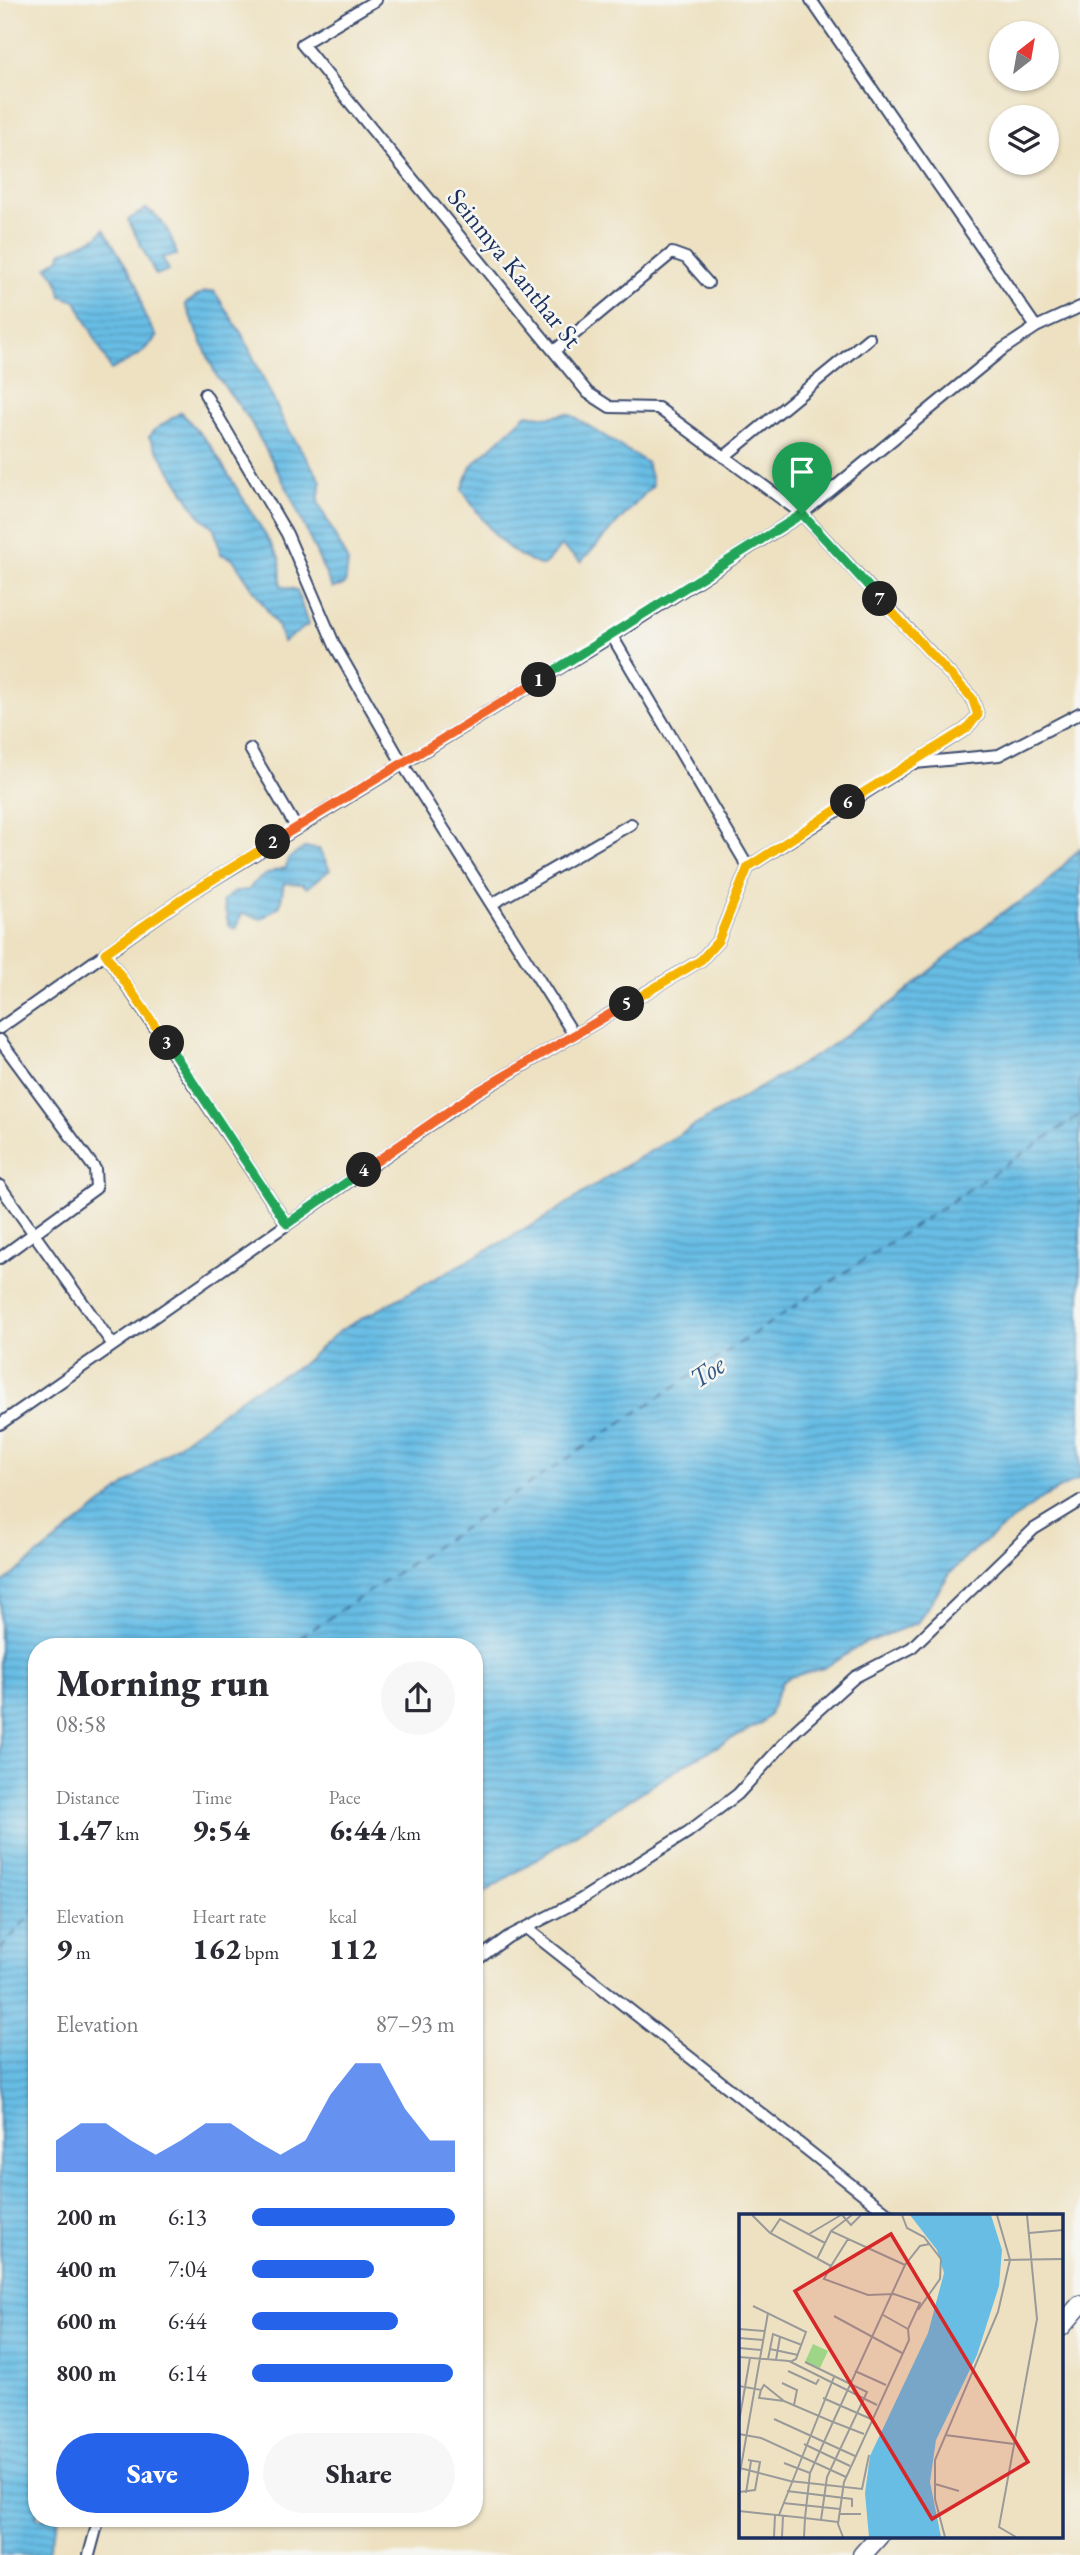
<!DOCTYPE html>
<meta charset="utf-8">
<style>
:root{--surface:#fff;--page:#f7f7f7;--text:#2b2b33;--muted:#7c7c81;--accent:#2563eb}
body{margin:0;font-family:"EB Garamond",serif;background:var(--page);color:var(--text);height:100vh;display:flex;flex-direction:column;font-size:26px;white-space:nowrap}
*{box-sizing:border-box;margin:0}
p{font-size:23px;color:var(--muted)}
.icon{flex:none;width:38px;height:38px;fill:none;stroke:currentColor;stroke-width:2;stroke-linecap:round;stroke-linejoin:round}
.map{position:relative;flex:1;overflow:hidden}
.sheet{position:absolute;left:28px;top:1638px;width:455px;height:889px;display:flex;flex-direction:column;background:var(--surface);border-radius:28px;box-shadow:0 2px 5px #0004}
.sheet>*{flex:none}
.needle{width:46px;rotate:31deg}
.fabs{position:absolute;left:989px;top:21px;display:grid;gap:14px}
.fabs a{display:grid;place-items:center;width:70px;height:70px;border-radius:50%;background:var(--surface);box-shadow:0 2px 5px #0004;font-size:35px}
.pin{position:absolute;display:grid;place-items:center;width:60px;height:60px;color:#fff;margin:-72px -30px;border-radius:50% 50% 50% 0;rotate:-45deg;box-shadow:0 0 7px #0007}
.pin .icon{rotate:45deg}
.km{position:absolute;width:35px;height:35px;margin:-18px;border-radius:50%;background:#222;color:#fff;font-size:19px;line-height:35px;text-align:center}
.round{display:grid;place-items:center;flex:none;width:74px;height:74px;border-radius:37px;background:var(--page)}
.head{display:flex;align-items:center;justify-content:space-between;height:119px;padding:0 28px}
h1{font-size:38px;font-weight:800;line-height:52px}
.figures{display:grid;grid-template-columns:repeat(3,1fr);gap:10px;height:119px;padding:7px 28px}
.figures div{display:grid;align-content:center}
.figures b{font-size:30px;font-weight:800}
.figures small{font-size:19px;font-weight:400}
.figures p{font-size:19px}
.chart{height:196px;padding:14px 28px}
.chart p{display:flex;justify-content:space-between}
.chart svg{width:100%;height:126px;margin-top:7px;fill:var(--accent);opacity:.7}
.cta{display:flex;gap:14px;margin-top:auto;padding:14px 28px}
.cta a{flex:1;height:80px;border-radius:42px;background:var(--accent);color:#fff;font-size:28px;font-weight:800;line-height:80px;text-align:center}
.cta a+a{background:var(--page);color:var(--text)}
ul{padding:0 28px;list-style:none;font-size:23px}
li{display:grid;grid-template-columns:112px 84px 1fr;align-items:center;height:52px}
li i{height:18px;border-radius:9px;background:var(--accent)}
.map>svg:first-child{display:block}
.water{fill:url(#water-rules);stroke:#4276a2;stroke-width:2}
.lines{fill:none;stroke-linecap:round;stroke-linejoin:round}
.ferry{stroke:#325a86;stroke-width:2;stroke-dasharray:9 7;stroke-linecap:butt}
.minor-casing{stroke:#3a4a6d;stroke-width:14}
.primary-casing{stroke:#3a4a6d;stroke-width:21}
.minor{stroke:#fff;stroke-width:10}
.primary{stroke:#fff;stroke-width:18}
.split-1-casing{stroke:#fff;stroke-width:14}
.split-2-casing{stroke:#fff;stroke-width:14}
.split-3-casing{stroke:#fff;stroke-width:14}
.split-4-casing{stroke:#fff;stroke-width:14}
.split-5-casing{stroke:#fff;stroke-width:14}
.split-6-casing{stroke:#fff;stroke-width:14}
.split-7-casing{stroke:#fff;stroke-width:14}
.split-8-casing{stroke:#fff;stroke-width:14}
.split-1{stroke:#22a559;stroke-width:9}
.split-2{stroke:#f0652b;stroke-width:9}
.split-3{stroke:#f5b400;stroke-width:9}
.split-4{stroke:#22a559;stroke-width:9}
.split-5{stroke:#f0652b;stroke-width:9}
.split-6{stroke:#f5b400;stroke-width:9}
.split-7{stroke:#f5b400;stroke-width:9}
.split-8{stroke:#22a559;stroke-width:9}
.labels{text-anchor:middle;stroke-width:5;stroke-linejoin:round;paint-order:stroke}
.street-label{font-size:26px;fill:#1b2f5e;stroke:#f6f6f2}
.water-label{font-size:28px;font-style:italic;fill:#325a86;stroke:#f6f6f2}
.inset-river{fill:none;stroke:#68bde5;stroke-width:3.5}
.inset-road{fill:none;stroke:#999a99;stroke-width:2}
.view{fill:#d62828;fill-opacity:0.15;stroke:#d62828;stroke-width:3.5}
.inset-edge{fill:none;stroke:#1b2f5e;stroke-width:3.5}
</style>
<div class="map">
<svg width="1080" height="2555" viewBox="0 0 1080 2555">
<defs>
<pattern id="water-rules" width="6" height="5" patternUnits="userSpaceOnUse" patternTransform="scale(1.75)"><rect width="6" height="5" fill="#68bde5"/><path d="M0 2.5h6" fill="none" stroke="#559abd"/></pattern>
</defs>
<rect width="100%" height="100%" fill="#f6f6f2"/>
<filter id="ink" filterUnits="userSpaceOnUse"><feTurbulence type="fractalNoise" baseFrequency=".0143" numOctaves="2"/><feDisplacementMap in="SourceGraphic" scale="14" xChannelSelector="R" yChannelSelector="G"/><feConvolveMatrix kernelMatrix="1 2 1 2 8 2 1 2 1" color-interpolation-filters="sRGB"/></filter>
<filter id="wash" filterUnits="userSpaceOnUse"><feTurbulence type="fractalNoise" baseFrequency=".00686" numOctaves="4" result="noise"/><feDisplacementMap in="SourceGraphic" scale="28" xChannelSelector="R" yChannelSelector="G"/><feGaussianBlur stdDeviation="1.57" result="paint"/><feColorMatrix in="noise" values="0 0 0 0 0 0 0 0 0 0 0 0 0 0 0 0 0 1.4 0 .05"/><feComposite in="paint" operator="in"/></filter>
<g filter="url(#wash)">
<rect width="100%" height="100%" fill="#ede1c1"/>
<path class="water" d="M 146,209 C 164,217 172,237 177,255 L 162,257 L 169,270 L 156,275 L 128,220 Z
M 104,229 L 138,286 L 144,315 L 157,337 L 139,355 L 111,370 L 76,301 L 61,296 L 58,281 L 47,267 L 60,258 L 61,253 L 97,237 Z
M 214,291 L 243,336 L 285,424 L 321,481 L 318,502 L 348,562 L 345,585 L 332,588 L 288,490 L 249,419 L 216,375 L 185,304 L 204,292 Z
M 181,412 L 211,446 L 280,559 L 281,586 L 297,590 L 308,625 L 283,642 L 279,628 L 233,559 L 221,554 L 214,528 L 198,514 L 149,437 L 153,431 Z
M 568,413 L 647,463 L 653,485 L 581,562 L 561,546 L 543,566 C 502,553 486,524 462,490 L 471,466 L 527,414 L 549,417 Z
M 304,848 L 319,849 L 330,870 L 307,888 L 303,884 L 284,883 L 280,906 L 261,919 L 242,913 L 236,929 L 229,925 L 223,901 L 234,892 L 249,890 C 254,879 274,869 286,868 L 288,859 Z
M 1080,848 L 1080,1478 L 1042,1498 L 975,1549 L 950,1573 L 917,1623 L 863,1644 L 824,1668 L 790,1677 L 782,1682 L 769,1715 L 761,1723 L 692,1760 L 474,1899 L 474,1647 L 37,1647 L 37,2518 L 59,2518 L 47,2555 L 0,2555 L 0,1585 L 156,1461 L 251,1391 L 300,1366 L 339,1331 L 542,1220 L 618,1170 L 820,1053 L 893,1002 L 997,916 L 1041,889 Z"/>
<g class="lines">
<path class="ferry" d="M 286,1647 L 1080,1115
M 0,1950 L 37,1906"/>
</g>
</g>
<g filter="url(#ink)">
<g class="lines">
<g class="minor-casing">
<path id="minor" d="M 811,0 L 1036,327
M 554,351 L 672,253 L 686,258 L 708,283
M 205,394 L 287,534 L 335,646 L 402,763 L 574,1035
M 724,457 L 869,338
M 612,636 L 748,867
M 250,749 L 296,827
M 915,763 L 999,755 L 1080,713
M 492,904 L 631,824
M 105,953 L 287,1224
M 0,1028 L 188,895 L 612,636 L 802,514 L 1003,349 L 1036,327 L 1080,307
M 0,1040 L 95,1169 L 96,1188 L 0,1258
M 0,1186 L 113,1345
M 0,1424 L 473,1095 L 701,960 L 718,941 L 748,867 L 966,729 L 978,715 L 972,698 L 802,514 L 658,408 L 610,407 L 588,393 L 302,44 L 376,0
M 526,1928 L 891,2216
M 474,1962 L 508,1937 L 580,1900 L 688,1832 L 738,1794 L 796,1730 L 855,1677 L 911,1648 L 1034,1529 L 1080,1501
M 89,2555 L 99,2518"/>
</g>
<g class="primary-casing">
<path id="primary" d="M 1061,2327 L 1080,2305
M 862,2555 L 879,2536"/>
</g>
<use href="#minor" class="minor"/>
<use href="#primary" class="primary"/>
</g>
</g>
<g class="lines" filter="url(#ink)">
<g class="split-1-casing">
<path id="split-1" d="M 539,680 L 802,514"/>
</g>
<g class="split-2-casing">
<path id="split-2" d="M 273,842 L 539,680"/>
</g>
<g class="split-3-casing">
<path id="split-3" d="M 167,1043 L 105,953 L 188,895 L 273,842"/>
</g>
<g class="split-4-casing">
<path id="split-4" d="M 167,1043 L 287,1224 L 364,1170"/>
</g>
<g class="split-5-casing">
<path id="split-5" d="M 364,1170 L 472,1095 L 627,1004"/>
</g>
<g class="split-6-casing">
<path id="split-6" d="M 627,1004 L 701,960 L 718,941 L 748,867 L 848,802"/>
</g>
<g class="split-7-casing">
<path id="split-7" d="M 848,802 L 966,729 L 978,715 L 972,698 L 880,599"/>
</g>
<g class="split-8-casing">
<path id="split-8" d="M 802,514 L 880,599"/>
</g>
<use href="#split-1" class="split-1"/>
<use href="#split-2" class="split-2"/>
<use href="#split-3" class="split-3"/>
<use href="#split-4" class="split-4"/>
<use href="#split-5" class="split-5"/>
<use href="#split-6" class="split-6"/>
<use href="#split-7" class="split-7"/>
<use href="#split-8" class="split-8"/>
</g>
<g class="labels">
<g class="street-label">
<text transform="translate(515 268) rotate(51)" y="9">Seinmya Kanthar St</text>
</g>
<g class="water-label">
<text transform="translate(707 1371) rotate(-34)" y="10">Toe</text>
</g>
</g>
<g transform="translate(739 2214)">
<rect width="324" height="324" fill="#ede1c1"/>
<path d="M 74,130 L 89,137 L 81,154 L 66,148 Z" fill="#9ed586"/>
<path d="M 171,1 L 252,1 L 263,36 L 260,72 L 238,141 L 197,226 L 191,268 L 202,323 L 130,323 L 126,279 L 131,242 L 189,119 L 205,59 L 198,36 Z" fill="#68bde5"/>
<path class="inset-river" d="M 163,323 L 156,276 L 166,217 L 227,86 L 235,32 L 220,1"/>
<path class="inset-road" d="M 13,1 L 31,19 L 92,52 L 85,65 L 129,81 L 155,80 L 181,89 L 169,115 L 170,126 L 105,268 L 99,310 L 104,323M 103,1 L 112,11 L 122,1M 163,1 L 168,14 L 185,23 L 202,45 L 201,65 L 179,96M 258,1 L 271,46M 92,17 L 113,1M 290,19 L 324,16M 31,20 L 41,5 L 86,29M 70,20 L 102,1M 78,45 L 92,17 L 166,51M 265,46 L 324,45M 92,52 L 109,25M 14,92 L 67,118 L 57,145 L 51,148M 144,101 L 169,115M 95,102 L 163,139M 0,115 L 25,117M 0,124 L 24,126M 0,134 L 22,136M 31,135 L 59,141M 0,143 L 50,147 L 138,191M 29,145 L 34,120 L 63,131M 37,146 L 41,123M 66,148 L 128,178 L 88,263 L 82,306M 49,157 L 77,170 L 80,165M 116,157 L 147,171M 43,169 L 58,176 L 55,191M 0,172 L 22,176 L 25,171 L 45,187M 84,184 L 132,205M 35,205 L 116,242M 0,208 L 11,144M 0,220 L 22,224 L 107,263M 125,220 L 94,208 L 166,51 L 181,32 L 190,30M 206,221 L 275,230M 65,230 L 111,252M 45,249 L 71,259M 1,254 L 51,267 L 123,275 L 130,241M 0,264 L 29,99M 196,270 L 220,277M 48,277 L 113,285 L 113,293M 0,278 L 16,276 L 21,248 L 9,246M 7,279 L 12,247M 44,289 L 101,295M 0,297 L 66,304 L 71,259 L 94,208 L 45,187 L 20,184 L 22,176M 100,300 L 122,300M 40,301 L 95,163M 35,323 L 36,301M 43,323 L 44,302M 65,323 L 66,304 L 99,308M 206,323 L 196,285 L 196,246 L 259,98 L 271,46M 277,323 L 260,313 L 298,105 L 288,1"/>
<path class="view" d="M 152,20 L 289,248 L 193,305 L 56,77 Z"/>
<rect width="324" height="324" class="inset-edge"/>
</g>
</svg>
<div class="fabs">
<a><svg class="needle" viewBox="-14 -14 28 28"><path d="M0-13l5 13h-10z" fill="#e53935"/><path d="M0 13l5-13h-10z" fill="#7c7c81"/></svg></a>
<a><svg class="icon" aria-label="layers" viewBox="0 0 24 24"><path d="M12 4l9 5-9 5-9-5zM3 14l9 5 9-5"/></svg></a>
</div>
<div class="pin" style="left:802px;top:514px;background:#1e9e55"><svg class="icon" aria-label="arrive" viewBox="0 0 24 24"><path d="M6 21V4h12l-3 4 3 4H6"/></svg></div>
<b class="km" style="left:539px;top:680px">1</b>
<b class="km" style="left:273px;top:842px">2</b>
<b class="km" style="left:167px;top:1043px">3</b>
<b class="km" style="left:364px;top:1170px">4</b>
<b class="km" style="left:627px;top:1004px">5</b>
<b class="km" style="left:848px;top:802px">6</b>
<b class="km" style="left:880px;top:599px">7</b>
<section class="sheet">
<div class="head"><div><h1>Morning run</h1><p>08:58</p></div><a class="round"><svg class="icon" aria-label="share" viewBox="0 0 24 24"><path d="M12 15V3M7 8l5-5 5 5M5 13v7h14v-7"/></svg></a></div>
<div class="figures">
<div><p>Distance</p><b>1.47<small> km</small></b></div>
<div><p>Time</p><b>9:54</b></div>
<div><p>Pace</p><b>6:44<small> /km</small></b></div>
</div>
<div class="figures">
<div><p>Elevation</p><b>9<small> m</small></b></div>
<div><p>Heart rate</p><b>162<small> bpm</small></b></div>
<div><p>kcal</p><b>112</b></div>
</div>
<div class="chart"><p><span>Elevation</span>87–93 m</p>
<svg viewBox="0 0 160 44" preserveAspectRatio="none"><path d="M0 44V33L10 27L20 27L30 33L40 38L50 33L60 27L70 27L80 33L90 38L100 33L110 17L120 6L130 6L140 22L150 33L160 33V44z"/></svg>
</div>
<ul>
<li><b>200 m</b>6:13<i style="width:100%"></i></li>
<li><b>400 m</b>7:04<i style="width:60%"></i></li>
<li><b>600 m</b>6:44<i style="width:72%"></i></li>
<li><b>800 m</b>6:14<i style="width:99%"></i></li>
</ul>
<div class="cta"><a>Save</a><a>Share</a></div>
</section>
</div>
